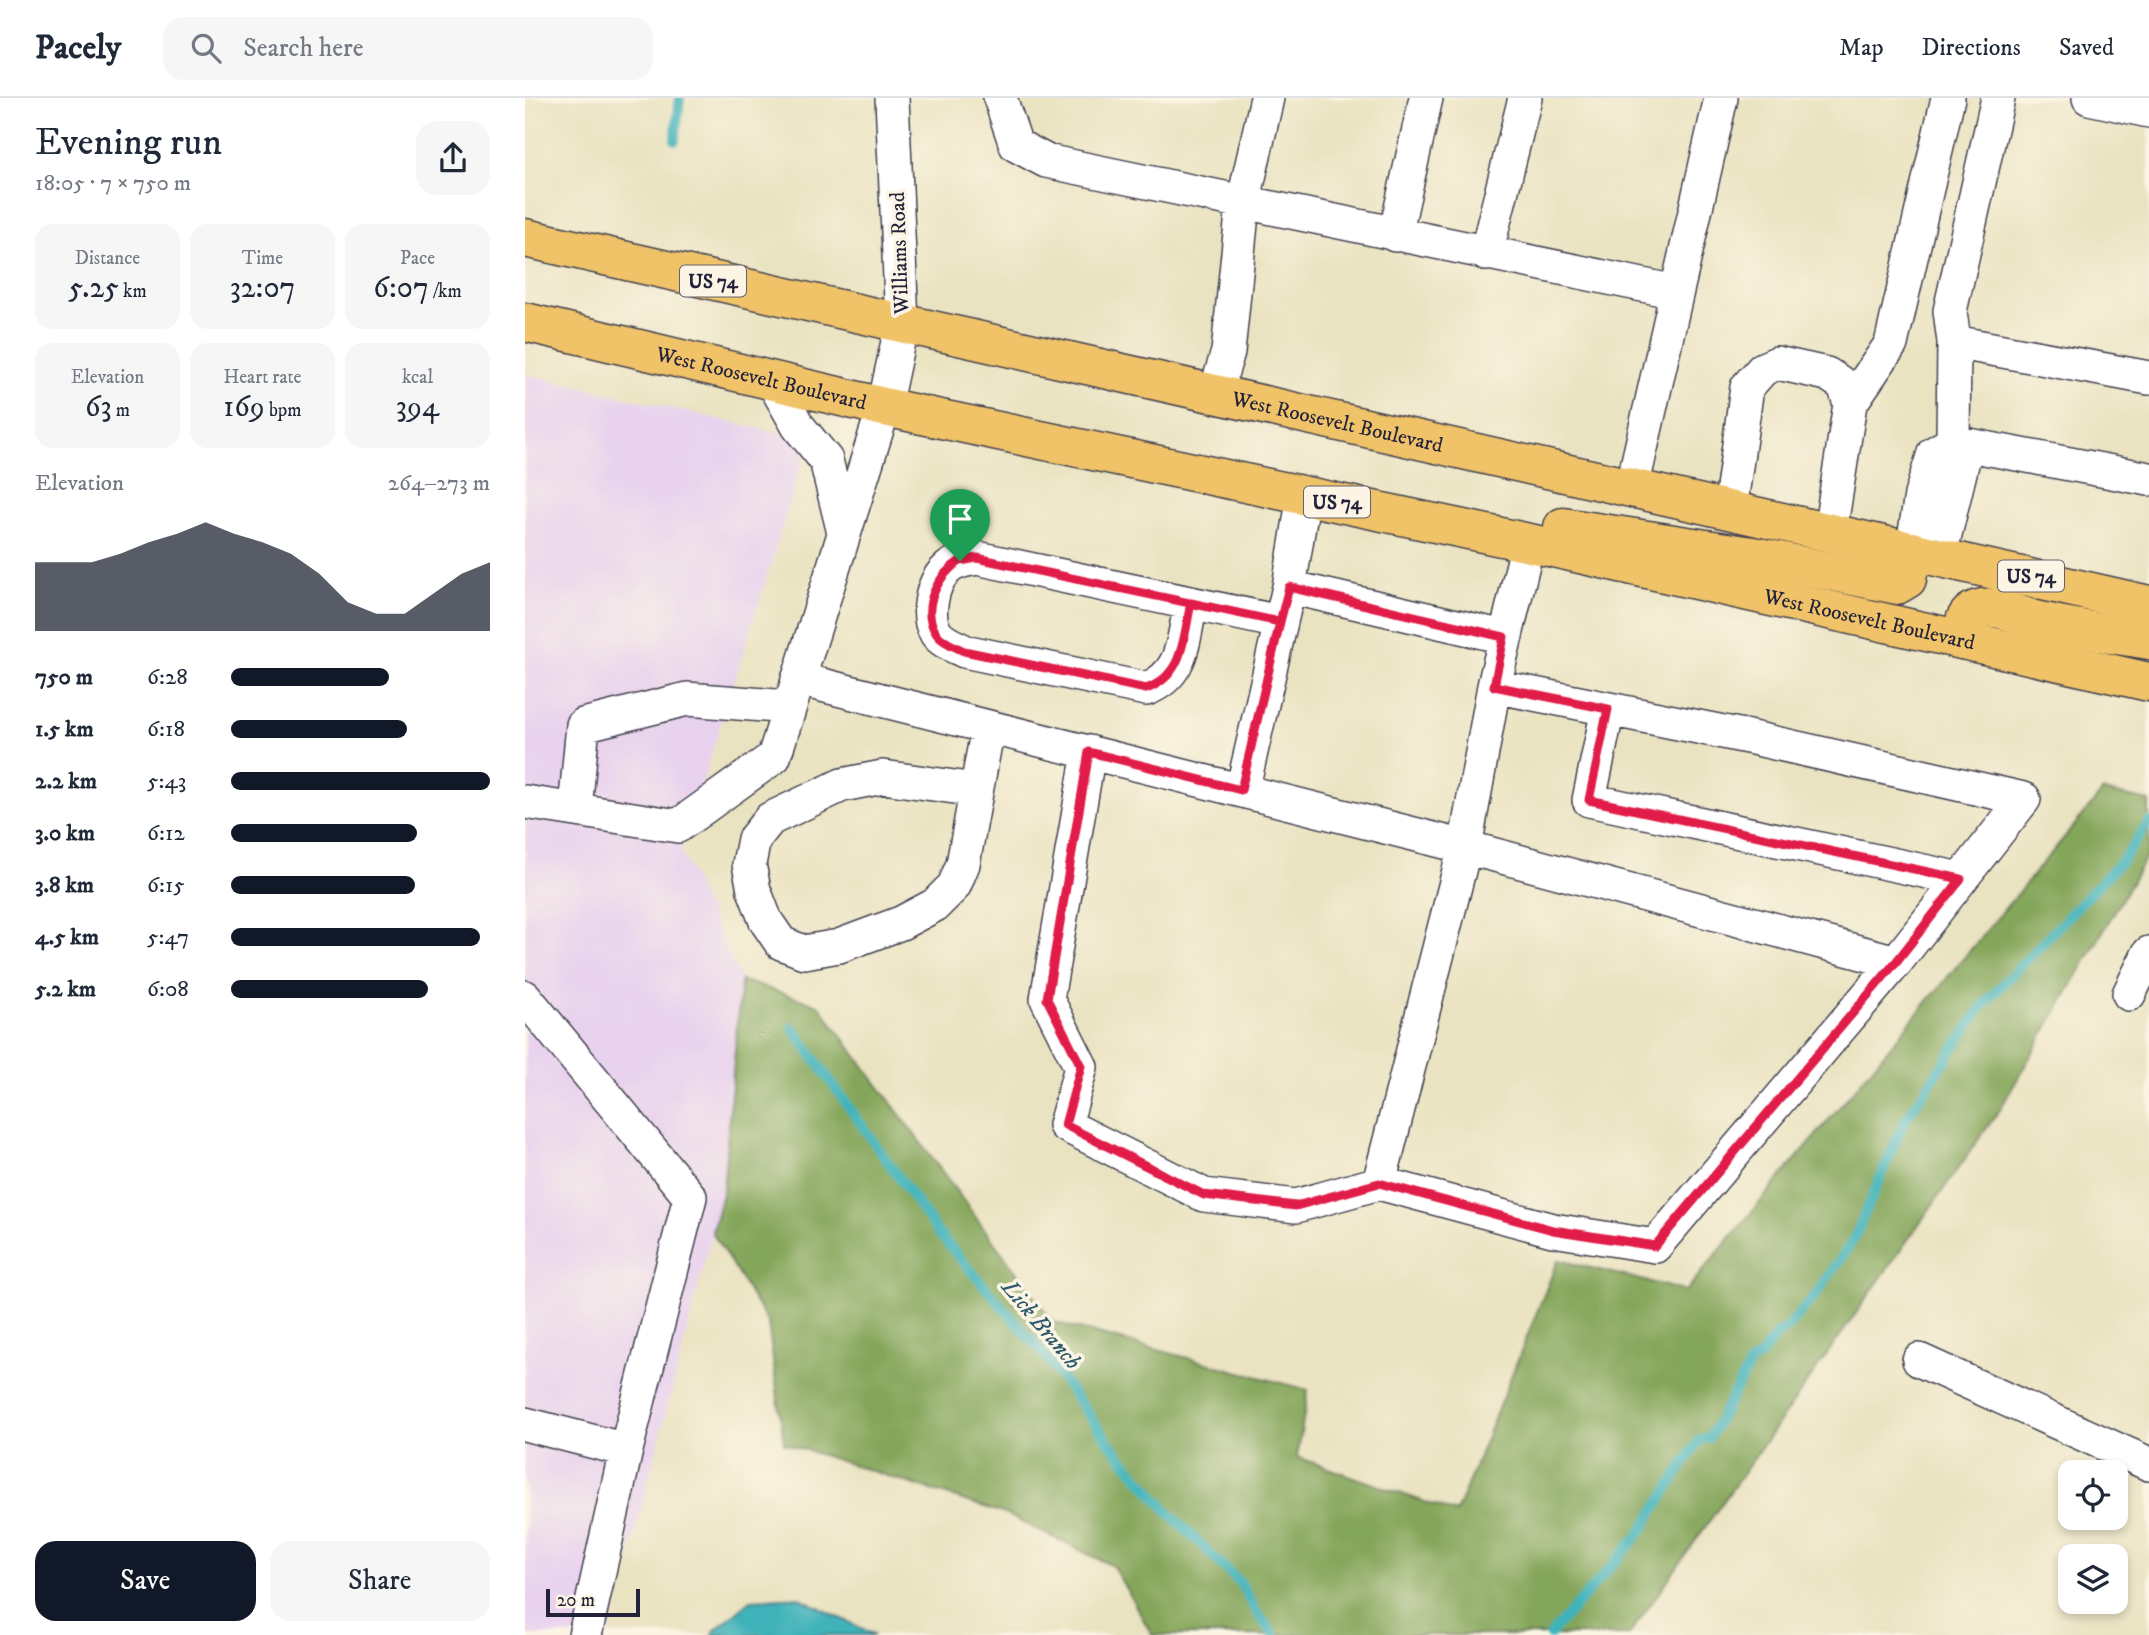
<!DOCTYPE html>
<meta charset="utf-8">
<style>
:root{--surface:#fff;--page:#f6f6f7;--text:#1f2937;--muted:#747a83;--line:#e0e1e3;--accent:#111827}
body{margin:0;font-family:"IM FELL DW Pica",serif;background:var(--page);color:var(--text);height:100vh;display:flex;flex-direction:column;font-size:26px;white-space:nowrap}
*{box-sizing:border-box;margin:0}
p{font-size:23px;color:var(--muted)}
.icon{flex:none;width:38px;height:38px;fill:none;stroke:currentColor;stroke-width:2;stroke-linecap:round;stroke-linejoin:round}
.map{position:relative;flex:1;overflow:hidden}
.details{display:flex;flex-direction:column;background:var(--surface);width:525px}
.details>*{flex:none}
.controls{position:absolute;left:1533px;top:1362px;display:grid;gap:14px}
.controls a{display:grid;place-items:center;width:70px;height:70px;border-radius:14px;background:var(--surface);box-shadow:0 4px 10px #0003;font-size:35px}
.scale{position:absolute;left:21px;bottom:18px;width:94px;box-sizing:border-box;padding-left:7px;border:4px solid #22223b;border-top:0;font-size:19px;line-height:24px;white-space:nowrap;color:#22223b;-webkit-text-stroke:5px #fcf5e5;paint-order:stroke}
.pin{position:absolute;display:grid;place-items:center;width:60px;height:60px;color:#fff;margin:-72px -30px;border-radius:50% 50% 50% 0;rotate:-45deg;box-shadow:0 0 7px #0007}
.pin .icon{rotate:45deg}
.round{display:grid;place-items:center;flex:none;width:74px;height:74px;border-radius:21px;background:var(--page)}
.head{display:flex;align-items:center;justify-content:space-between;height:119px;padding:0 35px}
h1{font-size:38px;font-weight:600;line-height:52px}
.stats{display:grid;grid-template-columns:repeat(3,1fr);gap:10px;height:119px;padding:7px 35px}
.stats div{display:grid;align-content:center;border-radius:18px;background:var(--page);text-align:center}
.stats b{font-size:30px;font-weight:600}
.stats small{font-size:19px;font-weight:400}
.stats p{font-size:19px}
.chart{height:196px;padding:14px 35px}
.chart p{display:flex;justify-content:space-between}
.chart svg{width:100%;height:126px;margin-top:7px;fill:var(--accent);opacity:.7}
.cta{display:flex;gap:14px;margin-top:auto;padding:14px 35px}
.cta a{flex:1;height:80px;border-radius:21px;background:var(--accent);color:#fff;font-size:28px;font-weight:600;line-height:80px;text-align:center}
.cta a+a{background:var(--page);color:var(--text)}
ul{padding:0 35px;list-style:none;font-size:23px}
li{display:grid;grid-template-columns:112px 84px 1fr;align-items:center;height:52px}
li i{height:18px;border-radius:9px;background:var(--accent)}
header{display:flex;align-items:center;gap:42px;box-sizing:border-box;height:98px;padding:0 35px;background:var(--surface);border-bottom:2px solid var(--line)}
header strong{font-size:33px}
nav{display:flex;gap:38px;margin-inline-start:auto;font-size:24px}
.search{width:490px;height:63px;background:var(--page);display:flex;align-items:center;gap:18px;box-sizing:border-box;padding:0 24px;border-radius:21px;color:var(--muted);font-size:26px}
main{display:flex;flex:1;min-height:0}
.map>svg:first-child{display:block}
.built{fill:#e8d2ee}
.forest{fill:#84a65a;stroke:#53644a;stroke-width:2}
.water{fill:#41b2ba;stroke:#326a7a;stroke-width:2}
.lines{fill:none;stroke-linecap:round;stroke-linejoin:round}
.stream{stroke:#41b2ba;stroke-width:10}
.minor-casing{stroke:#403f4f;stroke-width:36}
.highway-casing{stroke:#403f4f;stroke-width:41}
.minor{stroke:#fff;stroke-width:33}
.highway{stroke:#f0c369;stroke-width:38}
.route-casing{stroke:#fff;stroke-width:14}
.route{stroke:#e11d48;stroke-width:9}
.labels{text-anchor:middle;stroke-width:7;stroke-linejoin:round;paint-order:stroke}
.shield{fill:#fcf5e5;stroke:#63616e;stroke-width:2}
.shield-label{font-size:19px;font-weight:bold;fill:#22223b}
.street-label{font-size:21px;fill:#22223b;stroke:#fcf5e5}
.water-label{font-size:23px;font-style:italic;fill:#2e5c6e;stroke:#fcf5e5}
</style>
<header>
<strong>Pacely</strong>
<div class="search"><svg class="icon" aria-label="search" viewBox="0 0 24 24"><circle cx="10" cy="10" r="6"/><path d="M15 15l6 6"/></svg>Search here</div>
<nav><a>Map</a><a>Directions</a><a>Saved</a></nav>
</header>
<main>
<section class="details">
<div class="head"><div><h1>Evening run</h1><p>18:05 · 7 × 750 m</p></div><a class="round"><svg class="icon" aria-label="share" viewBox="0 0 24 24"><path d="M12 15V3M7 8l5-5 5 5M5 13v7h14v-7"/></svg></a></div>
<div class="stats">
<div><p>Distance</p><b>5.25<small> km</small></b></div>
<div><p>Time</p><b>32:07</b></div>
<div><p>Pace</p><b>6:07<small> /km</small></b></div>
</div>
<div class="stats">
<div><p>Elevation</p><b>63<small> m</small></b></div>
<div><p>Heart rate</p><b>169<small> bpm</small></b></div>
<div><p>kcal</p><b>394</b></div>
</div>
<div class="chart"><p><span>Elevation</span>264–273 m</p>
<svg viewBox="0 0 160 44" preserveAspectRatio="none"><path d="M0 44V20L10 20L20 20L30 17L40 13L50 10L60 6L70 10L80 13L90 17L100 24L110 34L120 38L130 38L140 31L150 24L160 20V44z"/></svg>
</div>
<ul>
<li><b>750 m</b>6:28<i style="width:61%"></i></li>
<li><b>1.5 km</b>6:18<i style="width:68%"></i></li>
<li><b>2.2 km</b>5:43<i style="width:100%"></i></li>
<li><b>3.0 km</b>6:12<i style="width:72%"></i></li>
<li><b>3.8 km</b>6:15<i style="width:71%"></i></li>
<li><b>4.5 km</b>5:47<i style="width:96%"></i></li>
<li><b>5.2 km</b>6:08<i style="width:76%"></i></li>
</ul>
<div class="cta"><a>Save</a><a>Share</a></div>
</section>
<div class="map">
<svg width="1624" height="1537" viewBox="0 0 1624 1537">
<rect width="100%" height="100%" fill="#fcf5e5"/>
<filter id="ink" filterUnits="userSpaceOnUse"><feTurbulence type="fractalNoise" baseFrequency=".0143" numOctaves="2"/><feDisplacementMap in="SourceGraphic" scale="14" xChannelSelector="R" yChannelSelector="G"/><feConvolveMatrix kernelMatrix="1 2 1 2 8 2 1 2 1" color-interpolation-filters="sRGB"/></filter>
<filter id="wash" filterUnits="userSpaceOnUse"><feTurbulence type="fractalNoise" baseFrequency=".00686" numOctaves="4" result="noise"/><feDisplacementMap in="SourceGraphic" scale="28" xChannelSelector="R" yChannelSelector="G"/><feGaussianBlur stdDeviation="1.57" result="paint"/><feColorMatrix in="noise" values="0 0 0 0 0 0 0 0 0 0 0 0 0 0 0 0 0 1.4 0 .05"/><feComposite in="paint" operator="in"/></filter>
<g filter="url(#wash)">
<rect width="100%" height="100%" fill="#eae3c1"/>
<path class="built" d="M 0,276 L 284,342 L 156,754 L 216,882 L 198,1093 L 84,1537 L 0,1537 Z"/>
<path class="forest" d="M 1578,693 L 1624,703 L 1624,754 L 1475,1011 L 1104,1537 L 627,1537 L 588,1468 L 478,1415 L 259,1345 L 243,1225 L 187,1134 L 198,1092 L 216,882 L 294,907 L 528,1224 L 783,1292 L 772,1359 L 931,1415 L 1033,1162 L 1161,1193 Z"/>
<path class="water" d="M 273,1499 L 350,1537 L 188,1537 L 190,1532 L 226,1502 Z"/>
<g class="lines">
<path class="stream" d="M 150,42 L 155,0
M 267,929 L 414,1136 L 521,1259 L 586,1347 L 643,1414 L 715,1485 L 732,1515 L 749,1537
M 1025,1537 L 1114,1437 L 1175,1341 L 1184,1340 L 1226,1264 L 1236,1258 L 1251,1237 L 1261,1231 L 1293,1194 L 1329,1141 L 1380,1022 L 1459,906 L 1600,759 L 1624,724"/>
</g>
</g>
<g filter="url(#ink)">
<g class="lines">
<g class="minor-casing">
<path id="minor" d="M 475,0 L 491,47 L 521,63 L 1151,194
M 1473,0 L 1425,213 L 1429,244 L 1428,344 L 1624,381
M 1564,0 L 1624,13
M 870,137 L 901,0
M 961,156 L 1000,0
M 1429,244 L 1624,280
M 247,282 L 273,328 L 301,362 L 319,435
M 690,296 L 703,254 L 718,106 L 742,0
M 1325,306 L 1366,246 L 1423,0
M 1107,390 L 1196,0
M 1205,412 L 1222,289 L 1238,271 L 1252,265 L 1302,276 L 1319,287 L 1325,306 L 1305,434
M 1387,453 L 1396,397 L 1409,355 L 1428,344 L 1438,362 L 1415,457
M 764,489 L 979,539
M 666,505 C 658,541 659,577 621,591 L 439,553 C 429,548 417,544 411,535 C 400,518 407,485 421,472 C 429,463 441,462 452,460 L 755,524
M 273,581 L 940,749 L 1371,864 L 1499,701 L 1223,639 L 969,588 L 1003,445
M 1083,611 L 1064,702 L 1436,781
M 564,654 L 522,901 L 556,969 L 540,1027 L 679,1097 L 771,1108 L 854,1085 L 1028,1132 L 1130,1148 L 1371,864
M 451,692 L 358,679 L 317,687 L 245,721 L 229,741 L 224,766 L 229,792 L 241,823 L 256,845 L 279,854 L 314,848 L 376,825 L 410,807 L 429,788 L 438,766 L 463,629
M 717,693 L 764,489 L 779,397
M 0,704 L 153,728 L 249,659 L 359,309 L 377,225 L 367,0
M 50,711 L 58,627 L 162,601 L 264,609
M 1604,896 L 1624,855
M 0,899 L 165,1099 L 101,1352 L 0,1326
M 854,1085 L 940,749 L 969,588
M 1394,1262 L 1624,1366
M 60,1537 L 101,1352"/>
</g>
<g class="highway-casing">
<g id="highway">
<path id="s1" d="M 0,140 L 1624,507"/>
<path id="s2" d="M 0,224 L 359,309 L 1019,448 L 1624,584"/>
<path d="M 1038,429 L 1234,459 L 1372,487 L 1382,481 L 1387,453"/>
<path d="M 1437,542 C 1438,529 1438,516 1453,511 C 1471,505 1493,518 1511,522 C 1548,531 1586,536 1624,542"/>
</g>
</g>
<use href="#minor" class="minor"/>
<use href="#highway" class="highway"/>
</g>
</g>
<g class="lines" filter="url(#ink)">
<g class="route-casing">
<path id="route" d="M 435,463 L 452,460 L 755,524 L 716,692 L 564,654 L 522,901 L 556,968 L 540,1027 L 679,1097 L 771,1108 L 854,1085 L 1028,1132 L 1130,1148 L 1371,864 L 1436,781 L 1064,702 L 1083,611 L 969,588 L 979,539 L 764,489 L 755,524 L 666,505 C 658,541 659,577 621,591 L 439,553 C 429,548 417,544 411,535 C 395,509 413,477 435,463"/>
</g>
<use href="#route" class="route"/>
</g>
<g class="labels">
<g class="shield">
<rect x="155" y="167.5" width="66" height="31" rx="5"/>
<rect x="779" y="388.5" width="66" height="31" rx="5"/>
<rect x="1473" y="462.5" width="66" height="31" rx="5"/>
</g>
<g class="shield-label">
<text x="188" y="190">US 74</text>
<text x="812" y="411">US 74</text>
<text x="1506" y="485">US 74</text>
</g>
<g class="street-label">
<text transform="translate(374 155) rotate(-92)" y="7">Williams Road</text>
<text dy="7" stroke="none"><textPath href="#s2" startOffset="243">West Roosevelt Boulevard</textPath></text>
<text dy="7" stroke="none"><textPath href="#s1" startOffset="833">West Roosevelt Boulevard</textPath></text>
<text dy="7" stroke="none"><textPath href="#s2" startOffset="1377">West Roosevelt Boulevard</textPath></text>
</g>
<g class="water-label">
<text transform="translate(517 1226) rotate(50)" y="8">Lick Branch</text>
</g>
</g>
</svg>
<div class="controls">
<a><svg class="icon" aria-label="locate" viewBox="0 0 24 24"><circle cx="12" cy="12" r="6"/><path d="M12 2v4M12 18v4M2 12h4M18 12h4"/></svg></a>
<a><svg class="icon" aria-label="layers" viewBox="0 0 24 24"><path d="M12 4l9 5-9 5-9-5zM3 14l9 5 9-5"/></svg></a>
</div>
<div class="scale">20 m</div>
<div class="pin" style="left:435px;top:463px;background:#1e9e55"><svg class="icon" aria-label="arrive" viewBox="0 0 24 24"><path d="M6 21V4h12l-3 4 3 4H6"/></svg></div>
</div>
</main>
